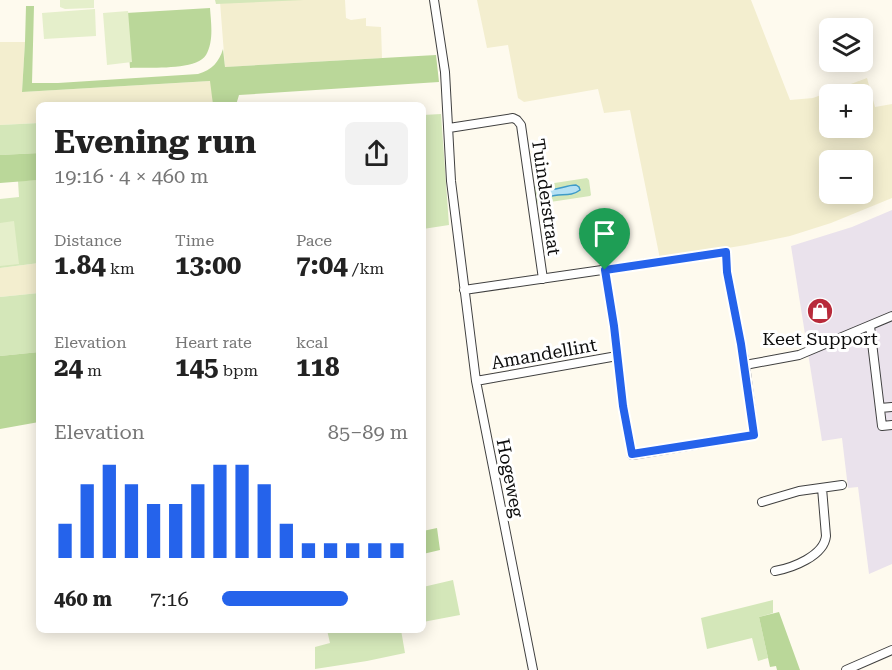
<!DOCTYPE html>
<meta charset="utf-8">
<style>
:root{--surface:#fff;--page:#f2f2f2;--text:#222;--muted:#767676;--accent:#2563eb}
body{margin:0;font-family:"Roboto Serif",serif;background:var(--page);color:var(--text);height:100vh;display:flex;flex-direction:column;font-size:22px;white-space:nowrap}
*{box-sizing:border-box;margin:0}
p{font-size:20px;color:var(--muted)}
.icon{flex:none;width:33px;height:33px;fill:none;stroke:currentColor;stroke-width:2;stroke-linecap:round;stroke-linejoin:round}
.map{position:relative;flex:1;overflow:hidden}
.sheet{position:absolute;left:36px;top:102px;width:390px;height:531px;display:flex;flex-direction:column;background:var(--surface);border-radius:9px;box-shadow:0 3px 15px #0003}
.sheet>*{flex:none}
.buttons{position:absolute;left:819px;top:18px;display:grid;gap:12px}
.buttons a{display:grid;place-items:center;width:54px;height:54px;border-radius:9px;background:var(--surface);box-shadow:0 3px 15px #0003;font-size:30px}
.pin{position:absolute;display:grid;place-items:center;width:51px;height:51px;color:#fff;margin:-62px -26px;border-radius:50% 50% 50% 0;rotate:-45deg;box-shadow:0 0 6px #0007}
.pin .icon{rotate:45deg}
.round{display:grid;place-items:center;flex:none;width:63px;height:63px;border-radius:9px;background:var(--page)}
.summary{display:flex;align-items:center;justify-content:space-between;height:102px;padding:0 18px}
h1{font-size:33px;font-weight:700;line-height:45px}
.figures{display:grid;grid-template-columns:repeat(3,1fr);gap:9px;height:102px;padding:6px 18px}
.figures div{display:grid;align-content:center}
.figures b{font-size:26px;font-weight:700}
.figures small{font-size:16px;font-weight:400}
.figures p{font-size:16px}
.chart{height:168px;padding:12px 18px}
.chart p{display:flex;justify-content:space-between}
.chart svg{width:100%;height:108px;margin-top:6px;stroke:var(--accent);stroke-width:6}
ul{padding:0 18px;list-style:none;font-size:20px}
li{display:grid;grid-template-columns:96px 72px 1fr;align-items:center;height:45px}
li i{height:15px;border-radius:8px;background:var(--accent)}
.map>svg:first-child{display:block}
.industrial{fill:#eae2ec}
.farmland{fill:#f3eecf;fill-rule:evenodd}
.green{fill:#d4e7b9}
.forest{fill:#bad799}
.pitch{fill:#e5efcb}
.water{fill:#b5e1f4;stroke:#3f9bc8;stroke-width:1.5}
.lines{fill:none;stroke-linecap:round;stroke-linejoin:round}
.minor-casing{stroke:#404040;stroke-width:10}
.minor{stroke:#fff;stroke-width:8}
.route-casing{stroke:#fff;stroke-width:12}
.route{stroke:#2563eb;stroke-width:8}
.labels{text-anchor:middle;stroke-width:6;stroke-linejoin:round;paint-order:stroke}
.street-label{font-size:18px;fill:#0d0d0d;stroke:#fff}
.poi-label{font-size:18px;fill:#0d0d0d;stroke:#fff}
</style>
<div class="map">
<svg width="892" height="670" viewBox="0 0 892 670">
<rect width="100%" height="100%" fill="#fefaee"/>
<path class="industrial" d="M 892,210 L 892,564 L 869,574 L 858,487 L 848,488 L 842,438 L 822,441 L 791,246 L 852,227 Z"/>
<path class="farmland" d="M 259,0 L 345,0 L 346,18 L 351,20 L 366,18 L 366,26 L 381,27 L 382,58 L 225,67 L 220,2 Z
M 477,0 L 751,0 L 790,100 L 813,98 L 867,78 L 875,107 L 892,104 L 892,198 L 831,223 L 790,236 L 746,245 L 660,259 L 630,110 L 604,113 L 598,89 L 524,102 L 518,98 L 508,45 L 487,48 ZM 830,94 L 862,94 L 862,128 L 830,128 ZM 830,160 L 862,160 L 862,194 L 830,194 Z
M 0,42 L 25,42 L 22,92 L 211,81 L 213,105 L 39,105 L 39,123 L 0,125 Z
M 39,263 L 39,293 L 0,297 L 0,268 Z"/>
<path class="green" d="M 215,0 L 304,0 L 216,4 Z
M 441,114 L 449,225 L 423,229 L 423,115 Z
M 39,123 L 39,153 L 0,155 L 0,125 Z
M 587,178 L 589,180 L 591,195 L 590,196 L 537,204 L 536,202 L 534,187 L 535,186 Z
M 39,180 L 39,263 L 0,268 L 0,199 L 19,197 L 18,181 Z
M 39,293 L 39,352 L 0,356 L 0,297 Z
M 453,580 L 460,615 L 423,622 L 423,587 Z
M 773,600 L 773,613 L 759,617 L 768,658 L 758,661 L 752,638 L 707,649 L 701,618 Z
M 327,630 L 401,630 L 405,653 L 367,661 L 315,669 L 315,647 L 330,643 Z"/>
<path class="forest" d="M 26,6 L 34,6 L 32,83 L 58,83 L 198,74 C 212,70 219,62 223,49 L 225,67 L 436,55 L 439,82 L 239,95 L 236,105 L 213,105 L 210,81 L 22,92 L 25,42 Z
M 210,8 C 211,23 214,41 206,55 C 196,71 148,67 130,68 L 126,13 Z
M 39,153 L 39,180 L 0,183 L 0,155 Z
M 39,352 L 39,422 L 0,429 L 0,356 Z
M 437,528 L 440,550 L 423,554 L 423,531 Z
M 779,612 L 800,670 L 777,670 L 776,666 L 770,667 L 759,617 Z"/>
<path class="pitch" d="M 60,0 L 94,0 L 94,8 L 65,9 L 60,7 Z
M 95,9 L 96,36 L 44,39 L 42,13 Z
M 128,11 L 132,62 L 107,65 L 103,13 Z
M 14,221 L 19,264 L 0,266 L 0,223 Z"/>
<path class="water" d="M 576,185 L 579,187 L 580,190 C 570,198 559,192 549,197 L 544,194 L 543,191 L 545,189 C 556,192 564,185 576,185 Z"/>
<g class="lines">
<g class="minor-casing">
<path id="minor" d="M 434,0 L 445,72 L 451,181 L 476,381 L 533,670
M 449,128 L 513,118 L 517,120 L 521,125 L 543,279
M 464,290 L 726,252 L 727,272 L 745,365 L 754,435 L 632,455 L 623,406 L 614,326 L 605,270
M 870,326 L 882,426 L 892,425
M 745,365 L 799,355 L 892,316
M 476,381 L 617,356
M 880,408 L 892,407
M 762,502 L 799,491 L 842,485
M 775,571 C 792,568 824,556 826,536 L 822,488
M 846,670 L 892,650"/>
</g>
<use href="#minor" class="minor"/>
</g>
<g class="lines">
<g class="route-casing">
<path id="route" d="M 726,252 L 727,272 L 741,344 L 754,435 L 632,454 L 623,406 L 614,326 L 605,270 Z"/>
</g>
<use href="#route" class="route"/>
</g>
<defs>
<g id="shop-disc" transform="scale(1.35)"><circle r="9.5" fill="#b82b3b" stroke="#fff"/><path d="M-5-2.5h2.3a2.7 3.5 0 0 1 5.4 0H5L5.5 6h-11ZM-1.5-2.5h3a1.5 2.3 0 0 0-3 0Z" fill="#fff"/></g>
</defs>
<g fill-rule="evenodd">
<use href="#shop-disc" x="820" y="311"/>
</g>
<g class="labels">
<g class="street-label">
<text transform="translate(546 197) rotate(82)" y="6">Tuinderstraat</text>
<text transform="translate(544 354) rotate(-10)" y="6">Amandellint</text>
<text transform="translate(510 478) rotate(79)" y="6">Hogeweg</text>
</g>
<g class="poi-label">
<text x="820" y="345">Keet Support</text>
</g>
</g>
</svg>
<div class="buttons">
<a><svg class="icon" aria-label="layers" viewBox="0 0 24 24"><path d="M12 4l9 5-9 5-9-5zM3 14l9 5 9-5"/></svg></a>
<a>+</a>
<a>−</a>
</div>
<div class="pin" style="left:605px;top:270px;background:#1e9e55"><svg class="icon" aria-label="arrive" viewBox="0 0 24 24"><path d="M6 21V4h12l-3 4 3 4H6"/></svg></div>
<section class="sheet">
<div class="summary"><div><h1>Evening run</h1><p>19:16 · 4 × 460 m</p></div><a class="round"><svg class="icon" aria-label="share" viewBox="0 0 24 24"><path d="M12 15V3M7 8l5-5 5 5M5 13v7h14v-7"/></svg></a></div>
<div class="figures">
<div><p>Distance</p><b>1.84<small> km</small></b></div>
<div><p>Time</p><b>13:00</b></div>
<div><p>Pace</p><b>7:04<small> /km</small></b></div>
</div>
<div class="figures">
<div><p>Elevation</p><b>24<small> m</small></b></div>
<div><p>Heart rate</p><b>145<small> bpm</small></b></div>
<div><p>kcal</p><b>118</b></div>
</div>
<div class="chart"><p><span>Elevation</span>85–89 m</p>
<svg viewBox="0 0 160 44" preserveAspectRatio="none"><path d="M5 44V30M15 44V14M25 44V6M35 44V14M45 44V22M55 44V22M65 44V14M75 44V6M85 44V6M95 44V14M105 44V30M115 44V38M125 44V38M135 44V38M145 44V38M155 44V38"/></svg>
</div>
<ul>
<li><b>460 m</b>7:16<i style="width:68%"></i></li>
</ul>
</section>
</div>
